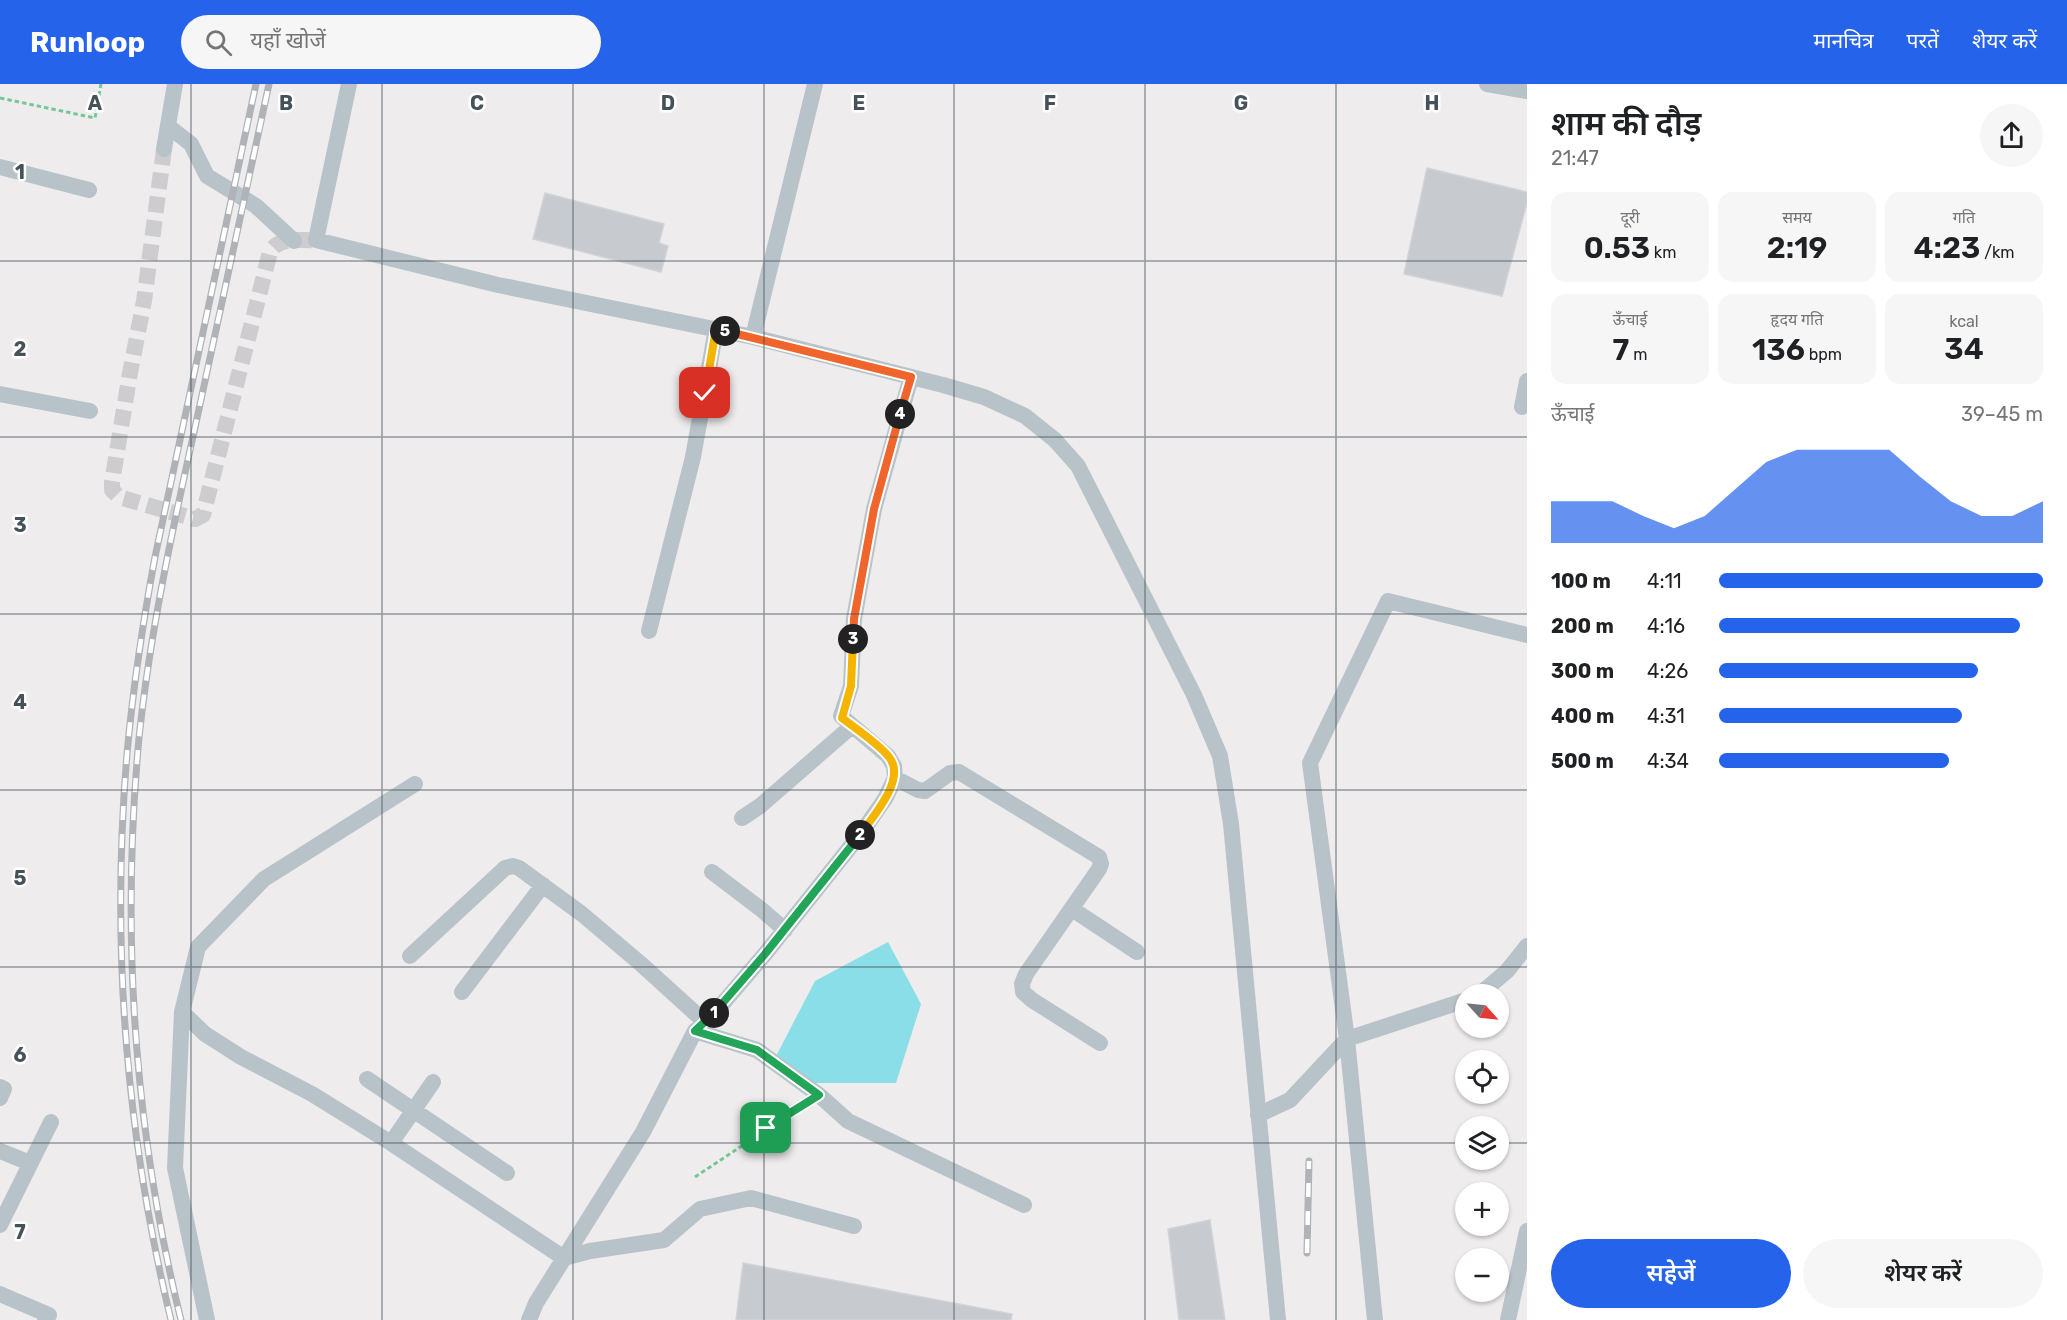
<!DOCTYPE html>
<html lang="hi">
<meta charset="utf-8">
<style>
:root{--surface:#fff;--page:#f6f6f6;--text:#202124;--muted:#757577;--accent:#2563eb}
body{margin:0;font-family:Rubik,"Noto Sans Devanagari",sans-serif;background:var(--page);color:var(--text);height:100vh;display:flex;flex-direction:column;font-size:22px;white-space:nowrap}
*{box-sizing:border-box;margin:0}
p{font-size:20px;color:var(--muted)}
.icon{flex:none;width:33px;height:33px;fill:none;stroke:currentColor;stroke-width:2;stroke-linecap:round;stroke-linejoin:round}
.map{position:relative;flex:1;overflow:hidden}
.panel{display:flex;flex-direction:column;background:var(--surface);width:540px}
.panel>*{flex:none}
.needle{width:39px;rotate:117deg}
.controls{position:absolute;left:1455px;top:900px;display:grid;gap:12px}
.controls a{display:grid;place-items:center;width:54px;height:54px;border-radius:50%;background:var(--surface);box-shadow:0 2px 4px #0004;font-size:30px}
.pin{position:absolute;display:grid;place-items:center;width:51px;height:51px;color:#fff;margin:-26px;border-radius:12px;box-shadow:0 3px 9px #0006}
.km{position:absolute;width:30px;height:30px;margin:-15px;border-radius:50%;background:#222;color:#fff;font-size:16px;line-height:30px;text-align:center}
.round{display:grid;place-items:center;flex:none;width:63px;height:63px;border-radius:32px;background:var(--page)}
.head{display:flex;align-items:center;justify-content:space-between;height:102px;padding:0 24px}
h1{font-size:33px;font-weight:600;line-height:45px}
.stats{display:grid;grid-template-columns:repeat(3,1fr);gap:9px;height:102px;padding:6px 24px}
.stats div{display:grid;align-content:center;border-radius:15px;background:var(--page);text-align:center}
.stats b{font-size:30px;font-weight:600}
.stats small{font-size:16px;font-weight:400}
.stats p{font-size:16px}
.chart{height:168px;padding:12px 24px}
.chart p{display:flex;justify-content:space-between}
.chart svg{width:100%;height:108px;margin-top:6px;fill:var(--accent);opacity:.7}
.primary-button{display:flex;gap:12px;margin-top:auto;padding:12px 24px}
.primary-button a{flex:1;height:69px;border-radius:36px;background:var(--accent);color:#fff;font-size:24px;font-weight:600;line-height:69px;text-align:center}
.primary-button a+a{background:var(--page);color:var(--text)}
ul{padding:0 24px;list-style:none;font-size:20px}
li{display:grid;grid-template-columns:96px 72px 1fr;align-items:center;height:45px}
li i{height:15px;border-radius:8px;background:var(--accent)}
header{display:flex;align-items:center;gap:36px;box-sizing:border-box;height:84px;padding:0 30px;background:var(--accent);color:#fff}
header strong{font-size:28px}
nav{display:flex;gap:33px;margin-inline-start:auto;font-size:21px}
.search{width:420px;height:54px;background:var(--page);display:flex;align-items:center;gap:15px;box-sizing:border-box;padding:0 21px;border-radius:33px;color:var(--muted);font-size:22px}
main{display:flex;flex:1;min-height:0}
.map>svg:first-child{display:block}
.water{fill:#8adee7}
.building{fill:#c7cacf;stroke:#d0d3d8;stroke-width:1.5}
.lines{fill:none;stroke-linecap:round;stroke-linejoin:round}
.minor-tunnel{stroke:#cdcdcf;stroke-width:16;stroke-dasharray:16 8;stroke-linecap:butt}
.path{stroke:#75c896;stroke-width:3;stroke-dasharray:4.5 3;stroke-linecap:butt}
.minor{stroke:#b8c3c9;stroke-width:16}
.rail-casing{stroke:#afb3b7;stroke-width:7}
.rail{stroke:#fff;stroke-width:4.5;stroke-dasharray:14;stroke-linecap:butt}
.split-1-casing{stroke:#fff;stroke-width:12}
.split-2-casing{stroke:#fff;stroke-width:12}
.split-3-casing{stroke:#fff;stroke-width:12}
.split-4-casing{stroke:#fff;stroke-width:12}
.split-5-casing{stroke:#fff;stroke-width:12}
.split-6-casing{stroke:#fff;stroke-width:12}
.split-1{stroke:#22a559;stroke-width:8}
.split-2{stroke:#22a559;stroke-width:8}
.split-3{stroke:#f5b400;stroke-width:8}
.split-4{stroke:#f0652b;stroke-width:8}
.split-5{stroke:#f0652b;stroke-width:8}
.split-6{stroke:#f5b400;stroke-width:8}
.grid{fill:none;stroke:#465259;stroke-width:1.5;stroke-opacity:0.55}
.grid-label{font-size:20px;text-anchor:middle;font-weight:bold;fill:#465259;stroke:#fff;stroke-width:5;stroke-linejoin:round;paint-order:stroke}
</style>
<header>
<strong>Runloop</strong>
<div class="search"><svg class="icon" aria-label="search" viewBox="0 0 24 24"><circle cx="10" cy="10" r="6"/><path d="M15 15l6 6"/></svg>यहाँ खोजें</div>
<nav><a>मानचित्र</a><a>परतें</a><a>शेयर करें</a></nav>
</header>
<main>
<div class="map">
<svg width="1527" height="1236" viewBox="0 0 1527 1236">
<rect width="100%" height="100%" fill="#efeced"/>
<path class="water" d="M 888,858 L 921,920 L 896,999 L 814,999 L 773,978 L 815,897 Z"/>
<path class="building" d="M 1427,84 L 1527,108 L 1527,119 L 1502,212 L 1404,190 Z
M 545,109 L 664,140 L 659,159 L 668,162 L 661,188 L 533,155 Z
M 1210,1136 L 1225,1236 L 1179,1236 L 1168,1145 Z
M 743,1179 L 1012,1230 L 1011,1236 L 736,1236 Z"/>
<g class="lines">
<path class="minor-tunnel" d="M 164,65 L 144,217 L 130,289 L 112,398 L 112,406 L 119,413 L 195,435 L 203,431 L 270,168 C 279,152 300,157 316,156"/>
<path class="path" d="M 0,14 L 95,34 L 101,0
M 695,1093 L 805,1020"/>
<path class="minor" d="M 349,0 L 316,156 L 498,201 L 753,253
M 815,0 L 753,253 L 943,301 L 984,313 L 1025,332 L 1055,356 L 1078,382 L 1194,611 L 1220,672 L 1231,740 L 1278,1236
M 1487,0 L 1527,7
M 168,42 L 191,60 L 207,92 L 256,122 L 294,157
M 164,65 L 175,0
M 0,83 L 89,106
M 0,310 L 90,327
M 1522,323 L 1527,297
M 649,547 L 693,373 L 716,245
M 895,694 L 918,706 L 925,707 L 950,689 L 959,688 L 1099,773 L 1101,780 L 1099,785 L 1026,890 L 1022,900 L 1023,908 L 1032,916 L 1100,959
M 742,734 L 760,722 L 852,642
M 712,788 L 762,826 L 785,846
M 1072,825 L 1137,868
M 410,872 L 505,784 L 513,782 L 519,784 L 582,830 L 641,880 L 706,939
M 462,908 L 543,801
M 1480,910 L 1507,887 L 1527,862
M 182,928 L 205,950 L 241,973 L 312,1010 L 391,1059 L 564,1174 L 590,1167 L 664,1156 L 700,1125 L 751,1114 L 854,1142
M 695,947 L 757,966 L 819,1011 L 848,1037 L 1024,1121
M 367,995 L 507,1089
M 0,1003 L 4,1005 L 0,1014
M 1258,1031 L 1290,1016 L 1347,955 L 1466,916
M 391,1059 L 433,998
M 0,1067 L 30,1079
M 0,1141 L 51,1038
M 0,1210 L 49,1231 L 45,1236
M 207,1236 L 175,1084 L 182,928 L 198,863 L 264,795 L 415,700
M 529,1236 L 536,1219 L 643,1048 L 695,947 L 706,939 L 765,870 L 859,752 L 885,715 L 895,694 L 894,682 L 888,672 L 841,632 L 851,602 L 854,535 L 874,425 L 911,293
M 1375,1236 L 1347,955 L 1310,679 L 1388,517 L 1527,551
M 1508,1236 L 1527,1147"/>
<g class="rail-casing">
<path id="rail" d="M 1307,1169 L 1309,1077
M 171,1236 C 126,1051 111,859 127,670 C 133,603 143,538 155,473 L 256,0
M 181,1236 C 134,1046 121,849 139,654 C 150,548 173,443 196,339 C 220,226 245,113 269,0"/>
</g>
<use href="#rail" class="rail"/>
</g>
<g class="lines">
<g class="split-1-casing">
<path id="split-1" d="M 714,929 L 695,947 L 757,966 L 819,1011 L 766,1044"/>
</g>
<g class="split-2-casing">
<path id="split-2" d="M 714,929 L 765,870 L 860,751"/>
</g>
<g class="split-3-casing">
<path id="split-3" d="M 853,555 L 851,602 L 842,634 C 855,644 879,660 889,673 C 907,695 873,732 860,751"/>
</g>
<g class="split-4-casing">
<path id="split-4" d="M 853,555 L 854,535 L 874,425 L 900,330"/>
</g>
<g class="split-5-casing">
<path id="split-5" d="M 725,247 L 911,293 L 900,330"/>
</g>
<g class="split-6-casing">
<path id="split-6" d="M 705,309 L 716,245 L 725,247"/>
</g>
<use href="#split-1" class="split-1"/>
<use href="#split-2" class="split-2"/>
<use href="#split-3" class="split-3"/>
<use href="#split-4" class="split-4"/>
<use href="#split-5" class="split-5"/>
<use href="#split-6" class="split-6"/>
</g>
<path class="grid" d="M 191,0 L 191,1236M 382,0 L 382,1236M 573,0 L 573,1236M 764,0 L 764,1236M 954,0 L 954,1236M 1145,0 L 1145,1236M 1336,0 L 1336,1236M 0,177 L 1527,177M 0,353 L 1527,353M 0,530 L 1527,530M 0,706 L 1527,706M 0,883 L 1527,883M 0,1059 L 1466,1059M 1498,1059 L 1527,1059"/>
<g class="grid-label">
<text x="95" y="26">A</text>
<text x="286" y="26">B</text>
<text x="477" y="26">C</text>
<text x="668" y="26">D</text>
<text x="859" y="26">E</text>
<text x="1050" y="26">F</text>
<text x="1241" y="26">G</text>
<text x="1432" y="26">H</text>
<text x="20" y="95">1</text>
<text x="20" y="272">2</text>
<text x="20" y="448">3</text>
<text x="20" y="625">4</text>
<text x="20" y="801">5</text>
<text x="20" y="978">6</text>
<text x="20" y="1155">7</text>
</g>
</svg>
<div class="controls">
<a><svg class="needle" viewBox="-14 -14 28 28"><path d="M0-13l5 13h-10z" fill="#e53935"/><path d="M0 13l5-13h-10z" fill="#757577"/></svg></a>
<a><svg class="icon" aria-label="locate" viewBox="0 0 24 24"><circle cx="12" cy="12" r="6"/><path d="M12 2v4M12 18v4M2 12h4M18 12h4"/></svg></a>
<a><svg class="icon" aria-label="layers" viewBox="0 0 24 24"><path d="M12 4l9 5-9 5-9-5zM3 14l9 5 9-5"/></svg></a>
<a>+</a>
<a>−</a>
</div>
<div class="pin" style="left:766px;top:1044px;background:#1e9e55"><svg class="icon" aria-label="arrive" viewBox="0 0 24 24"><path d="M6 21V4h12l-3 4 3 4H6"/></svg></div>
<div class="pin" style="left:705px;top:309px;background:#d93025"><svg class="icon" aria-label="check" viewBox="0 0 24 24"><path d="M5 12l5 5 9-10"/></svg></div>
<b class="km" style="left:714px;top:929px">1</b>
<b class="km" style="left:860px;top:751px">2</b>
<b class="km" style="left:853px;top:555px">3</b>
<b class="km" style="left:900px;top:330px">4</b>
<b class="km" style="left:725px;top:247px">5</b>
</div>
<section class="panel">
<div class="head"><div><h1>शाम की दौड़</h1><p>21:47</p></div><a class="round"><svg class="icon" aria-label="share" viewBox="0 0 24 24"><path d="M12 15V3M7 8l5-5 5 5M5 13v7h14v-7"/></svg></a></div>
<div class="stats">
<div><p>दूरी</p><b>0.53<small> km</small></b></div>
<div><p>समय</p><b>2:19</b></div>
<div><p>गति</p><b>4:23<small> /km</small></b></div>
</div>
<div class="stats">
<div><p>ऊँचाई</p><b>7<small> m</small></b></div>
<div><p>हृदय गति</p><b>136<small> bpm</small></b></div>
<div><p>kcal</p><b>34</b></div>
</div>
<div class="chart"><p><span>ऊँचाई</span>39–45 m</p>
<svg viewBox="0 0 160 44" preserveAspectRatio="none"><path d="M0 44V27L10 27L20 27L30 33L40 38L50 33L60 22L70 11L80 6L90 6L100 6L110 6L120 17L130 27L140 33L150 33L160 27V44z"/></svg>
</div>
<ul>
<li><b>100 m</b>4:11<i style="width:100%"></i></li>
<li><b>200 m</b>4:16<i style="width:93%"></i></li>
<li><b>300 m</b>4:26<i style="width:80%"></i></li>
<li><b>400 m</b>4:31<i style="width:75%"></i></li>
<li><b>500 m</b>4:34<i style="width:71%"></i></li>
</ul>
<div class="primary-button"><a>सहेजें</a><a>शेयर करें</a></div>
</section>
</main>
